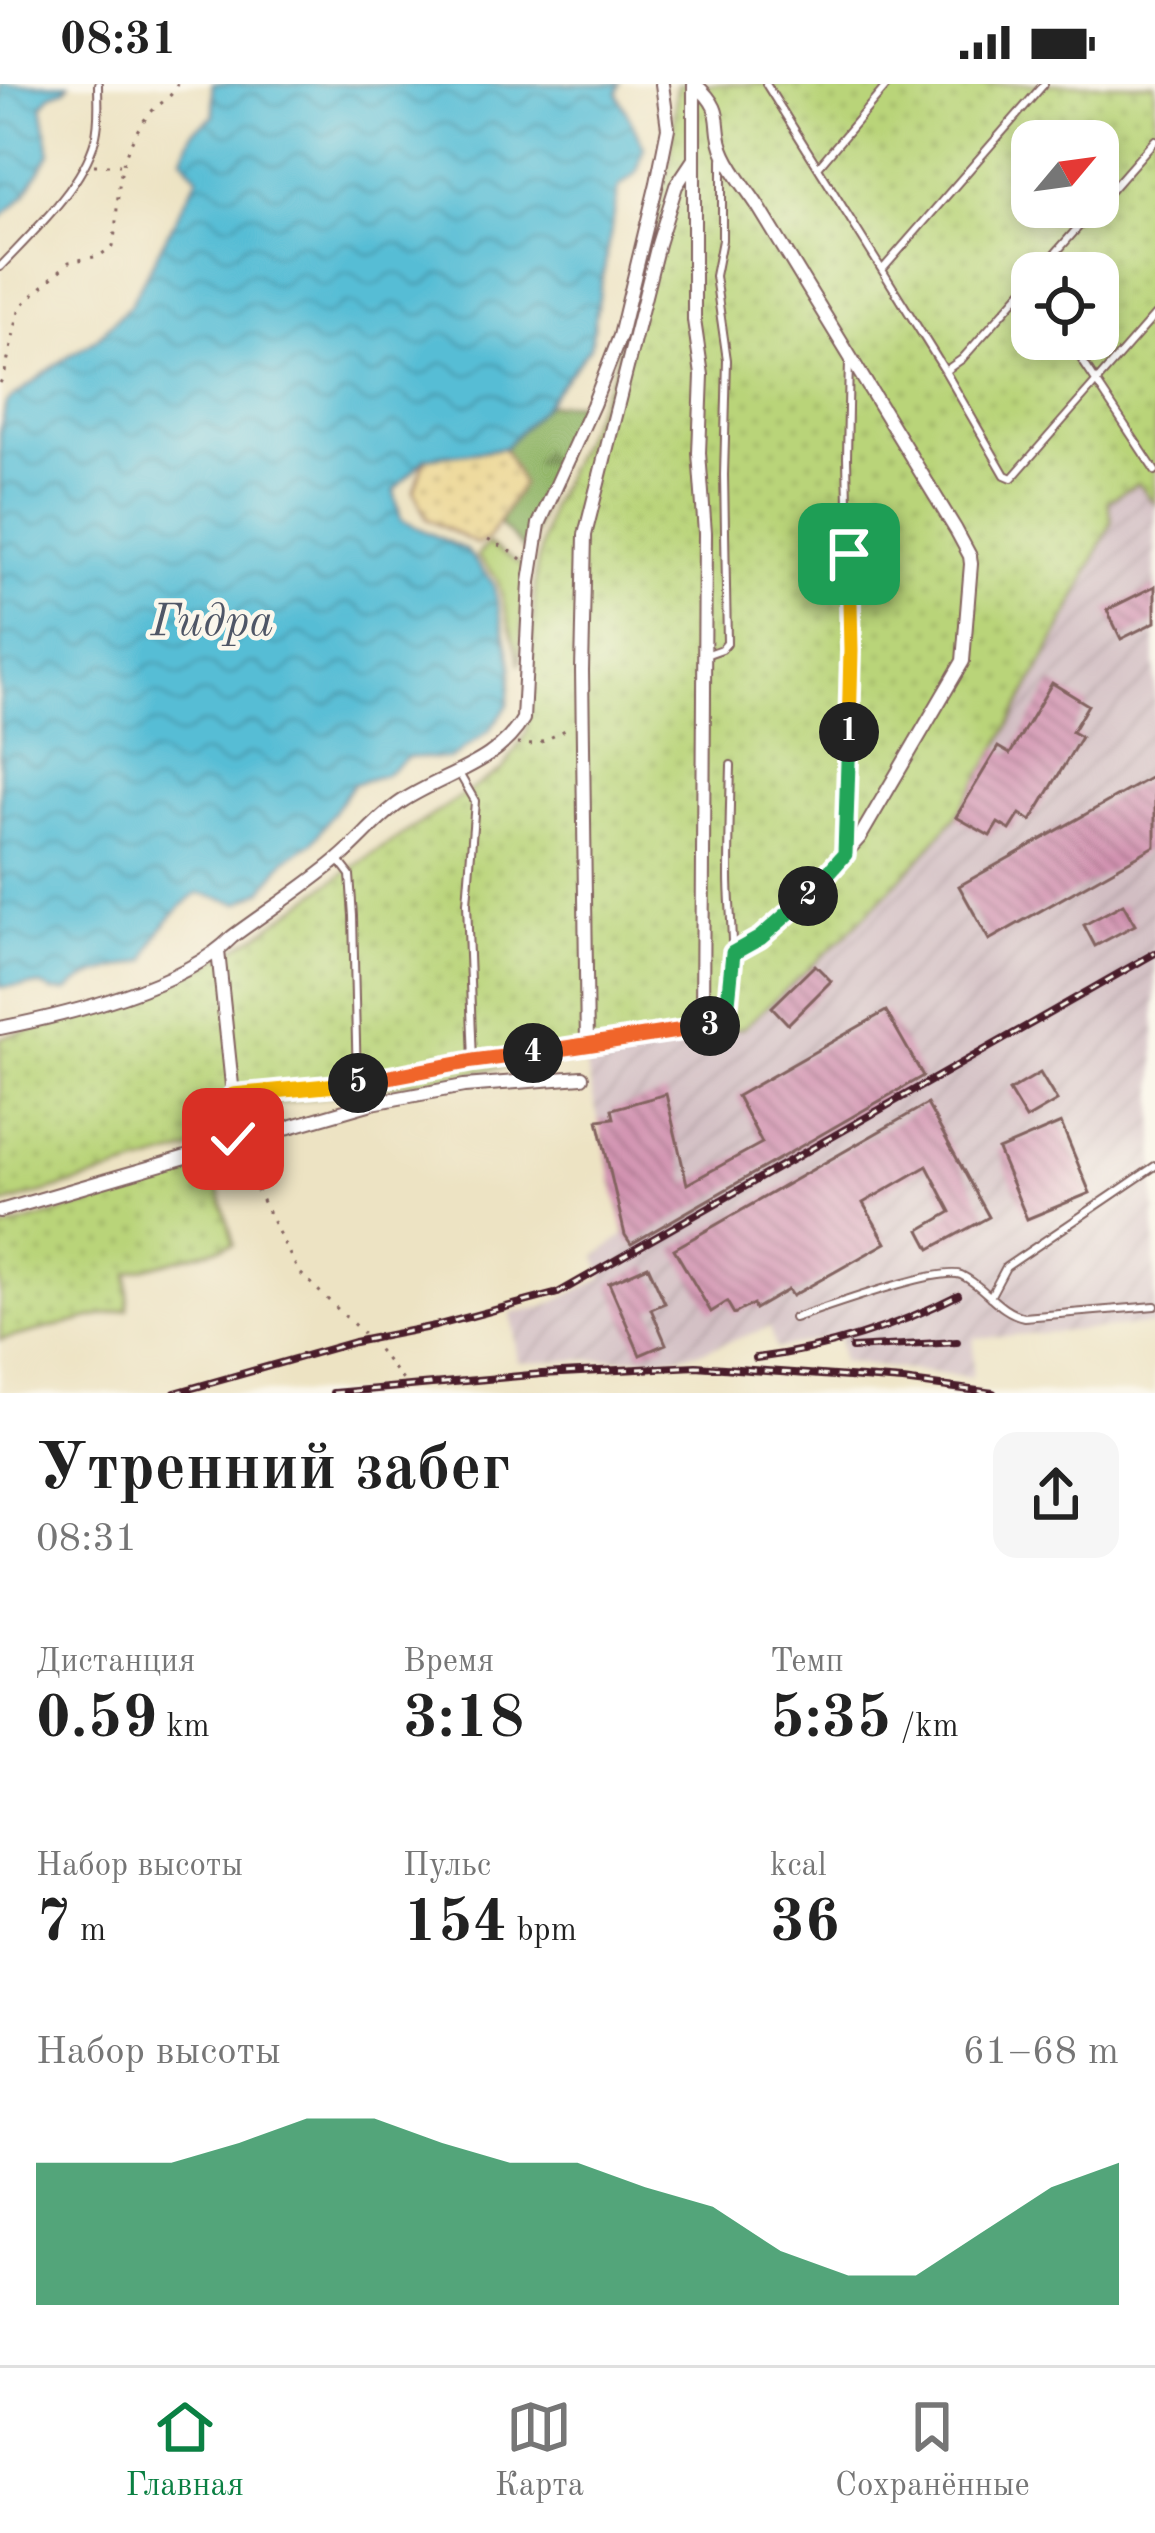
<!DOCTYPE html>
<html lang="ru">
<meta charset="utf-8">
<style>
:root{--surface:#fff;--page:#f6f6f6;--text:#222;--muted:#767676;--line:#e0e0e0;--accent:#0b8043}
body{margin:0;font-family:"Old Standard TT",serif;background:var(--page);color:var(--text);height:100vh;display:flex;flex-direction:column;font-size:45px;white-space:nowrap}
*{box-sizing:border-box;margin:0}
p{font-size:39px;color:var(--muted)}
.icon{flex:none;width:66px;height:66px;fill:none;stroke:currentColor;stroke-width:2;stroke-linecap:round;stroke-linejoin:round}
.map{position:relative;height:1309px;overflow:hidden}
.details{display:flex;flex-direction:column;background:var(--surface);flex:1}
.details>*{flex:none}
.needle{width:78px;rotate:61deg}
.fabs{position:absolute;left:1011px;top:36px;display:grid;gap:24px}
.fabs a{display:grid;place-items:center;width:108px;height:108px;border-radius:24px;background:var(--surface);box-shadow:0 6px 18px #0003;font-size:60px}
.pin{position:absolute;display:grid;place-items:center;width:102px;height:102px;color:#fff;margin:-51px;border-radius:24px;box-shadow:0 6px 18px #0006}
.km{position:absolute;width:60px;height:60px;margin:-30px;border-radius:50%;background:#222;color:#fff;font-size:33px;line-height:60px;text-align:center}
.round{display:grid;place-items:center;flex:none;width:126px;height:126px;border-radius:24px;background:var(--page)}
.head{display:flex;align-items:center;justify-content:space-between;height:204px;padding:0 36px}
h1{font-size:66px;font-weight:700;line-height:90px}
.metrics{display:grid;grid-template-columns:repeat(3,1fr);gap:18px;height:204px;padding:12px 36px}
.metrics div{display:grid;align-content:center}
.metrics b{font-size:60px;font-weight:700}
.metrics small{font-size:33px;font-weight:400}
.metrics p{font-size:33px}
.chart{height:336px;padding:24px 36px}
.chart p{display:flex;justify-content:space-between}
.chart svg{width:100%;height:216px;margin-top:12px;fill:var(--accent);opacity:.7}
.status{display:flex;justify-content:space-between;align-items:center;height:84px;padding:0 60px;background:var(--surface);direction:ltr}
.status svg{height:33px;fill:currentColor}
.tabs{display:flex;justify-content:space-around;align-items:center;height:168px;border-top:3px solid var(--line);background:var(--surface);font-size:33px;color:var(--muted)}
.tabs a{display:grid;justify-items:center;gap:6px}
.tabs .on{color:var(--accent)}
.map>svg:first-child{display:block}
.industrial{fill:url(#industrial-furrows)}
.grass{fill:#b9d479;stroke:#827a52;stroke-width:3}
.forest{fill:url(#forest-firs);stroke:#6e6a4a;stroke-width:3}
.sand{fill:url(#sand-dots);stroke:#9c7c64;stroke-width:3}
.park{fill:url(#park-dots);stroke:#827a52;stroke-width:3;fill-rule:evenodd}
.water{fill:url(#water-waves);stroke:#506e80;stroke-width:3}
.building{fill:url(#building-back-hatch)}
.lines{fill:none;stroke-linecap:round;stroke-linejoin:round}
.service-casing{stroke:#836460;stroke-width:10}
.minor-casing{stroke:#836460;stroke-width:16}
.path{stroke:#836460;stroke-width:3;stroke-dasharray:3 9;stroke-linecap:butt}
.service{stroke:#fff;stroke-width:6}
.minor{stroke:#fff;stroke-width:12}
.rail-casing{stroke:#4a1f2b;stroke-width:8}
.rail{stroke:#fbf7ec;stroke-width:3;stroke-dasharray:9;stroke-linecap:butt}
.split-1-casing{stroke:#fff;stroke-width:24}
.split-2-casing{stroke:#fff;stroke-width:24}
.split-3-casing{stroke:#fff;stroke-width:24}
.split-4-casing{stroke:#fff;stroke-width:24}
.split-5-casing{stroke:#fff;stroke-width:24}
.split-6-casing{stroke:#fff;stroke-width:24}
.split-1{stroke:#f5b400;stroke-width:15}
.split-2{stroke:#22a559;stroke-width:15}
.split-3{stroke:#22a559;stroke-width:15}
.split-4{stroke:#f0652b;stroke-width:15}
.split-5{stroke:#f0652b;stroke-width:15}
.split-6{stroke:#f5b400;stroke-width:15}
.labels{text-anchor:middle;stroke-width:9;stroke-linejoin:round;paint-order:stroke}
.water-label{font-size:45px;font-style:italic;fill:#4f5666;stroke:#fbf7ec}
</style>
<div class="status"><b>08:31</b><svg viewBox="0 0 49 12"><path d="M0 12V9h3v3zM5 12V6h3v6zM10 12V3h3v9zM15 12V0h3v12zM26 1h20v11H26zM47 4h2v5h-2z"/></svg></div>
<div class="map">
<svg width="1155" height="1309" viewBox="0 0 1155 1309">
<defs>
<pattern id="industrial-furrows" width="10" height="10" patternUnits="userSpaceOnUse" patternTransform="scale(3)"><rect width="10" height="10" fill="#d2bec3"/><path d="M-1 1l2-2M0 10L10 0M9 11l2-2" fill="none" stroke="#b6a3a8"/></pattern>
<pattern id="forest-firs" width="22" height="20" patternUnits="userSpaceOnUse" patternTransform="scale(3)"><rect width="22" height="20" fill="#92b669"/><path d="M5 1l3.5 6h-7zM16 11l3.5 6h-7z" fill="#799357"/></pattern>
<pattern id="sand-dots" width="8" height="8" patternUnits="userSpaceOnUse" patternTransform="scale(3)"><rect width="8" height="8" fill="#eeda9e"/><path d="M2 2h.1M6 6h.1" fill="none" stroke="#cebb88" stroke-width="1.8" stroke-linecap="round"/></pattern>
<pattern id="park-dots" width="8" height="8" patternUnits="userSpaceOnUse" patternTransform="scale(3)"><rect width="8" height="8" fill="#b9d479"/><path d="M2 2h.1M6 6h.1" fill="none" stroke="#a1b669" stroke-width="1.8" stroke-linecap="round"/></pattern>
<pattern id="water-waves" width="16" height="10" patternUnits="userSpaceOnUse" patternTransform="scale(3)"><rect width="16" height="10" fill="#57bdd5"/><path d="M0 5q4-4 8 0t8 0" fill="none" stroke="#4a99ad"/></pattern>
<pattern id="building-back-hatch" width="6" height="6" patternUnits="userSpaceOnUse" patternTransform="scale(3)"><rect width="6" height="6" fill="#d293b1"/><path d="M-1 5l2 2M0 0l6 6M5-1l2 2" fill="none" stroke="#ac7790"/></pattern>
</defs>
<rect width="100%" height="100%" fill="#fbf7ec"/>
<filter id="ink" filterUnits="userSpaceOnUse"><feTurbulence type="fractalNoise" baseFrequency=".00833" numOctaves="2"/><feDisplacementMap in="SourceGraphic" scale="24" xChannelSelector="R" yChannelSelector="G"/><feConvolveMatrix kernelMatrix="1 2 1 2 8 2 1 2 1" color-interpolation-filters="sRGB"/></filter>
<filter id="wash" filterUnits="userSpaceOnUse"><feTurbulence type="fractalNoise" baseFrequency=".004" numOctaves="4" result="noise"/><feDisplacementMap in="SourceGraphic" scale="48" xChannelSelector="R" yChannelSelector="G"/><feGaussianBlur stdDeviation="2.7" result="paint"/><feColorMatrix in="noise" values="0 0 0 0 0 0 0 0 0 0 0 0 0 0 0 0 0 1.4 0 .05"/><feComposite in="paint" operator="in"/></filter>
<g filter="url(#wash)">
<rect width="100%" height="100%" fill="#ede3c3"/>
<path class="industrial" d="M 1138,399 L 1155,420 L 1155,1241 L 974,1254 L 972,1294 L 841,1278 L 839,1251 L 775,1265 L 770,1243 L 703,1267 L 674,1273 L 518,1278 L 511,1229 L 544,1223 L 603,1194 L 596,1173 L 625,1150 L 583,970 L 743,943 L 956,732 L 998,663 L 1066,535 L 1112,437 L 1108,418 Z"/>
<path class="grass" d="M 488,460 L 526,484 L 520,581 L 497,494 L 477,472 Z"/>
<path class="forest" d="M 580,319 L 549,394 L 529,470 L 499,440 L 521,400 L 504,364 L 545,321 Z"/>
<path class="sand" d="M 504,364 L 522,400 L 488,455 L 477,460 L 427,435 L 414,407 L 425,374 Z"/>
<path class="park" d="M 677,0 L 1155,0 L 1155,420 L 1138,399 L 1108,417 L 1112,437 L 1066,535 L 998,663 L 956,732 L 919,776 L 846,851 L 743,944 L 245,1025 L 247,1050 L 0,1121 L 0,954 L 97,929 L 169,902 L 258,851 L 347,787 L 503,685 L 527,648 L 536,486 L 550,423 L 613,288 L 671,73 ZM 1032,57 L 1098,57 L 1098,123 L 1032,123 ZM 1032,189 L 1098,189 L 1098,255 L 1032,255 Z
M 212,1083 L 234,1160 L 128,1189 L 128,1225 L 0,1256 L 0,1146 Z"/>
<path class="water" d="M 0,0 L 69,0 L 66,5 L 51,10 L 42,21 L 50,69 L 25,111 L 0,134 Z
M 212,0 L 620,0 L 617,9 L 644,63 L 637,88 L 619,103 L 590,263 L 545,321 L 504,364 L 425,374 L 394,407 L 401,436 L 466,466 L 493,499 L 512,583 L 508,621 L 489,647 L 450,675 L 408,673 L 384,691 L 353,700 L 313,758 L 286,775 L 262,807 L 239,819 L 198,809 C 175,825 154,849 147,876 C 121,886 87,886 68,907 L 52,907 L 40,901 L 0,903 L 0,349 L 6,319 L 57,280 L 96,255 L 130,221 L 198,93 L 182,73 L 193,47 L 214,32 Z"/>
<g id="blocks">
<path class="building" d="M 1155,502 L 1155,538 L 1121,555 L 1107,526 Z
M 1052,599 L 1088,621 L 1072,648 L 1081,653 L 1031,737 L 1020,730 L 1010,746 L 998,739 L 990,752 L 956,733 L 998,663 L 1010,670 Z
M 1155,691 L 1155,762 L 989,856 L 959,802 Z
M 1123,820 L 1135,841 L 1095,862 L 1084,841 Z
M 815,881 L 831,897 L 788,940 L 772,923 Z
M 886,927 L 923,992 L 631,1160 L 625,1151 L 598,1036 L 614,1034 L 612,1025 L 666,1010 L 687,1100 L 762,1059 L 737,1012 Z
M 1040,989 L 1057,1017 L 1026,1035 L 1009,1007 Z
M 927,1020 L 989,1133 L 930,1165 L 920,1146 L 951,1128 L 927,1082 L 863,1119 L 886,1159 L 792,1212 L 788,1206 L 755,1225 L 753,1220 L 734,1230 L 727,1218 L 711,1228 L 674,1165 Z
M 1061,1039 L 1090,1109 L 1027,1135 L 998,1066 Z
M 648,1182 L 665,1219 L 651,1225 L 666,1260 L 640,1271 L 609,1199 Z"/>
</g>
</g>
<g filter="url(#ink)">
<use href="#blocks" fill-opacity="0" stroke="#836460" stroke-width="3"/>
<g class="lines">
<g class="service-casing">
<path id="service" d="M 766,0 L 945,287 L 1005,391 L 1012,394 L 1155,231
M 818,83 L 888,0
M 1098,121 L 1155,56
M 0,183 C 32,149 82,103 95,56 C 100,38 98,18 98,0
M 882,186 L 1044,0
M 1038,189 L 1096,123
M 1068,255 L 1155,387
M 945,287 L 962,275 L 1032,196
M 708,570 L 722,565 L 727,559 L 724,391 L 727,276 L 715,192 L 722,156 L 722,75
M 460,691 L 475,717 L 467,819 L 473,977
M 845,765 L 851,567 L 847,373 L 849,275
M 340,778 L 350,791 L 353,832 L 357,999
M 697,944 L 720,939 C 741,904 729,834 729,793 C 729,755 730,718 731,681
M 990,1213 L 1006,1183 L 1155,1082
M 794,1234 C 823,1225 939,1182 961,1191 C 985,1202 998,1228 1024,1233 L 1155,1222"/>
</g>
<g class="minor-casing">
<path id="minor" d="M 695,0 C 730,31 710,39 725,71 C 733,89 747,105 758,122 L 956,446 L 970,472 L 971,480 L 963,577 L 860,753 L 802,818 L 760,854 L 733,869
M 218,867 L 233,1011 L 234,1060
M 0,944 C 66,931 185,902 232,853 C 267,827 305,803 338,775 C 360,757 377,734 401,718 C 443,690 496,681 523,635 L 530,498 L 539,440 L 593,321 L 620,252 L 657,99 L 668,44 L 662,0
M 587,962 L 582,587 L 585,451 L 658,160 L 676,102 L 694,75
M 233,1011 L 357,999 L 473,977 L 696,944 L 702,934 L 705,449 L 699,369 L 702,291 L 694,236 L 694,0
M 0,1127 L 372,1019 L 464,1002 L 582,993"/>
</g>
<path class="path" d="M 94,81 L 120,81
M 0,299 L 4,292 L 20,223 L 69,178 L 99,172 L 113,162 C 119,129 115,89 131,59 C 136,48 143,36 152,27 C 162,17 172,14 177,0
M 488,455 L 513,468 L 522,476
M 517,660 L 536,661 L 569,644
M 240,1073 L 298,1187 L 369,1255 L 407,1301"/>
<use href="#service" class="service"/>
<use href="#minor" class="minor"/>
<g class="rail-casing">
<path id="rail" d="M 852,1264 L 957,1258
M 756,1274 C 827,1265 894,1244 958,1211
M 175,1309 L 354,1258 L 435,1242 L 558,1209 L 1155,869
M 333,1309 L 542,1290 L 696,1282 L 903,1297 L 993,1309"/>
</g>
<use href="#rail" class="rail"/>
</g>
</g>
<g class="lines" filter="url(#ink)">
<g class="split-1-casing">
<path id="split-1" d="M 849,648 L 851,567 L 849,470"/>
</g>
<g class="split-2-casing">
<path id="split-2" d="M 808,812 L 845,770 L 849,648"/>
</g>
<g class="split-3-casing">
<path id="split-3" d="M 710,942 L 720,940 L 727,928 L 733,869 L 760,854 L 808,812"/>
</g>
<g class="split-4-casing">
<path id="split-4" d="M 533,969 L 710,942"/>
</g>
<g class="split-5-casing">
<path id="split-5" d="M 358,999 L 473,977 L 533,969"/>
</g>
<g class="split-6-casing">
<path id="split-6" d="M 233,1055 L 233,1011 L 358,999"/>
</g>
<use href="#split-1" class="split-1"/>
<use href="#split-2" class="split-2"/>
<use href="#split-3" class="split-3"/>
<use href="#split-4" class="split-4"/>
<use href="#split-5" class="split-5"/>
<use href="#split-6" class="split-6"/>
</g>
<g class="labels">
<g class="water-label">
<text x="212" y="551">Гидра</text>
</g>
</g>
</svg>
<div class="fabs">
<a><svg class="needle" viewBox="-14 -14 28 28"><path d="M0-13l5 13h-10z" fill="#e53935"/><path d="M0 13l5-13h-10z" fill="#767676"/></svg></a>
<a><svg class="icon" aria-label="locate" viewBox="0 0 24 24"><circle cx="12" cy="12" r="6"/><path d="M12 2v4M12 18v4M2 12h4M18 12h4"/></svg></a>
</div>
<div class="pin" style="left:849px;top:470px;background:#1e9e55"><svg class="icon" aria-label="arrive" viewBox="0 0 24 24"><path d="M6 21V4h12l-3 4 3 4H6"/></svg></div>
<div class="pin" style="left:233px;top:1055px;background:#d93025"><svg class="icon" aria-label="check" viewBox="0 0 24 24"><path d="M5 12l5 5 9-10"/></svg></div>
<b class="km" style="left:849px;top:648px">1</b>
<b class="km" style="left:808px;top:812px">2</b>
<b class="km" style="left:710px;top:942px">3</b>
<b class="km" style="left:533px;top:969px">4</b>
<b class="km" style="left:358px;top:999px">5</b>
</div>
<section class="details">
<div class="head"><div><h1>Утренний забег</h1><p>08:31</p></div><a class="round"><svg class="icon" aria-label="share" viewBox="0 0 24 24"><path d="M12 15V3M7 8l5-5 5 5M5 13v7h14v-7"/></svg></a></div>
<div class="metrics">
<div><p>Дистанция</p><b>0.59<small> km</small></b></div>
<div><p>Время</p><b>3:18</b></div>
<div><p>Темп</p><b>5:35<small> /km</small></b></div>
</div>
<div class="metrics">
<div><p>Набор высоты</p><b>7<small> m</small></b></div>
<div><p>Пульс</p><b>154<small> bpm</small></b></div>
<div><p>kcal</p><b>36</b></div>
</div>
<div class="chart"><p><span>Набор высоты</span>61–68 m</p>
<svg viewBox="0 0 160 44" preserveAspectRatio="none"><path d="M0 44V15L10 15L20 15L30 11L40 6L50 6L60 11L70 15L80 15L90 20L100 24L110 33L120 38L130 38L140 29L150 20L160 15V44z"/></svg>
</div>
</section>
<nav class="tabs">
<a class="on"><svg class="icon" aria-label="home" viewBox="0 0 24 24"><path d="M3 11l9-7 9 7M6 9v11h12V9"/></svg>Главная</a>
<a><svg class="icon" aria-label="map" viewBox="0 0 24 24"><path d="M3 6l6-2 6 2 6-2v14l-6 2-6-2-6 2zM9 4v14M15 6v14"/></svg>Карта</a>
<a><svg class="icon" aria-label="saved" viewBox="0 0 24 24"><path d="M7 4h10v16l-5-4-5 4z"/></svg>Сохранённые</a>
</nav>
